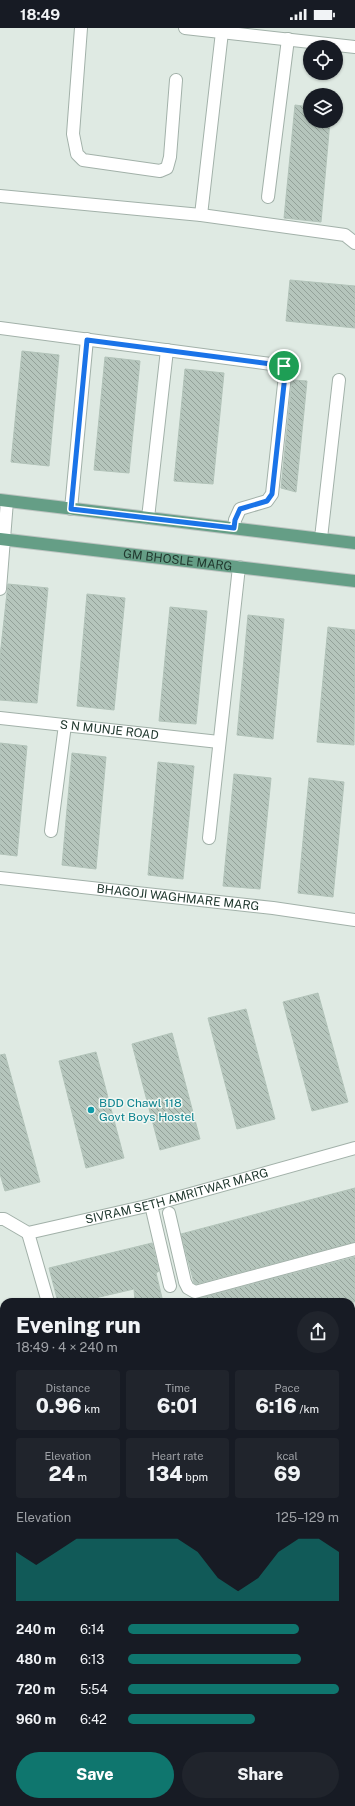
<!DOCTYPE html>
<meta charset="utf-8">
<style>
:root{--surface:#171b24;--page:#20242c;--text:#f1f3f6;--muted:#9ea1a6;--accent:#0f766e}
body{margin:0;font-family:"Public Sans",sans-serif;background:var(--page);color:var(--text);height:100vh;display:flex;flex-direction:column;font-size:15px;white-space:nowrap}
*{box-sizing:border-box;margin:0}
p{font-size:13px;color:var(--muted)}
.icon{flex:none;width:22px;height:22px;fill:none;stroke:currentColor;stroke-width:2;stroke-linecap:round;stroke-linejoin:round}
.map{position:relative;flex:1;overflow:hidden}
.drawer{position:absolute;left:0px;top:1270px;width:355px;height:508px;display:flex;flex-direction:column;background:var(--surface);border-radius:12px 12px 0 0;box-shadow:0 1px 3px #0004}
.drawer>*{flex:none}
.tools{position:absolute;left:303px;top:12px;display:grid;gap:8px}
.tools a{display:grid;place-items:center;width:40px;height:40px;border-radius:50%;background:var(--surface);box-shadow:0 1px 3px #0004;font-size:20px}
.pin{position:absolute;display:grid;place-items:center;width:34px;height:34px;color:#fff;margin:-17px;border:2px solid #fff;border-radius:50%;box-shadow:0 1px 4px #0007}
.round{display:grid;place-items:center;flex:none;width:42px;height:42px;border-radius:21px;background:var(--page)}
.summary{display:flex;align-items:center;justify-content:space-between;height:68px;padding:0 16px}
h1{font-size:22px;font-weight:800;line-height:30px}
.metrics{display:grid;grid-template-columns:repeat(3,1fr);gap:6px;height:68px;padding:4px 16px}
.metrics div{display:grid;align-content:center;border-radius:4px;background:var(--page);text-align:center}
.metrics b{font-size:20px;font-weight:800}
.metrics small{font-size:11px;font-weight:400}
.metrics p{font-size:11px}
.chart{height:112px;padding:8px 16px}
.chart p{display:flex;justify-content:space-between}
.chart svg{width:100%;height:72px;margin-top:4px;fill:var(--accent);opacity:.7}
.primary-button{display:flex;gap:8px;margin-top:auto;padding:8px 16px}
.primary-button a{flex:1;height:46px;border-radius:24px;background:var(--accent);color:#fff;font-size:16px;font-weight:800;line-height:46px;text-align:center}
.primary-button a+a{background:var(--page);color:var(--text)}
ul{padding:0 16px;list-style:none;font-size:13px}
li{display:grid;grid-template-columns:64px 48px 1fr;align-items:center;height:30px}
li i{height:10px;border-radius:5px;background:var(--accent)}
.status{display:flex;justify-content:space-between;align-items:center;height:28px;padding:0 20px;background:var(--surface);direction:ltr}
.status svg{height:11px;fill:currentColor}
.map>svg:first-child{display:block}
.industrial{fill:url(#industrial-furrows)}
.building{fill:url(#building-back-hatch);stroke:#b2c3b9}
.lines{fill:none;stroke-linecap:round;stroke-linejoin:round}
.minor-casing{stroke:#a2b1a9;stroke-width:14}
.major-casing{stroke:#bcc4c1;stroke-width:14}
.minor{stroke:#fff;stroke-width:12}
.major{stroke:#659e86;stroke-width:12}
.route-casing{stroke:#fff;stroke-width:8}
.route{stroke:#1a73e8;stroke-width:5}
.culture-dot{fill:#0f9aa8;stroke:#f0f7f2;stroke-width:1.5}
.labels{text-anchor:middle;stroke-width:3;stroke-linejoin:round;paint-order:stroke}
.street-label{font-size:12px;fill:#21392f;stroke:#f0f7f2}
.culture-label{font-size:12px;fill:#0d838f;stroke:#f0f7f2;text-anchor:start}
</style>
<div class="status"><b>18:49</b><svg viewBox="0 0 49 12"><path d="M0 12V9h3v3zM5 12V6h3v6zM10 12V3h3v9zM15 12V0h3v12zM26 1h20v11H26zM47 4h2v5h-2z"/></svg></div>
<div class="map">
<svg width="355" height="1778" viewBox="0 0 355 1778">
<defs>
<pattern id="industrial-furrows" width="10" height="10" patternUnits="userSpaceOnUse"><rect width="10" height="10" fill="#cedad2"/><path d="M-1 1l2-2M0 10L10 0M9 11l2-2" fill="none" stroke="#b1bcb5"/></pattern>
<pattern id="building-back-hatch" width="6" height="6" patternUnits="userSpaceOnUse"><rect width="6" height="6" fill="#b5c5bc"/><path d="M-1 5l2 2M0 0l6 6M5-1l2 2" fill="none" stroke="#93a199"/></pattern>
</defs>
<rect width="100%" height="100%" fill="#dfeae3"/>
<path class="industrial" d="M 355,1623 L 355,1711 L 351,1701 L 351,1626 Z"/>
<path class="building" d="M 295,77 L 310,79 L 310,93 L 330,93 L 321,194 L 284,190 Z
M 290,252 L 355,258 L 355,300 L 286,293 Z
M 22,323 L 59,327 L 49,438 L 11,434 Z
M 105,329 L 140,333 L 129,445 L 94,442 Z
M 185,341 L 224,345 L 213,456 L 174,453 Z
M 292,352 L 307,353 L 296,464 L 281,460 Z
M 8,556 L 48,560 L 37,675 L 0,672 L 0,628 Z
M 87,566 L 125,570 L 114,682 L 77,678 Z
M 170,579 L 207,583 L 196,696 L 159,693 Z
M 248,587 L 284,591 L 273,711 L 237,707 Z
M 328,599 L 355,602 L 354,717 L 317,714 Z
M 0,715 L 27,718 L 17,828 L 0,826 Z
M 72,725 L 106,729 L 96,841 L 62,837 Z
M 158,734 L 194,738 L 183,851 L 148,847 Z
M 234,746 L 271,750 L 260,861 L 223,858 Z
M 309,750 L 344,754 L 333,869 L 298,865 Z
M 318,965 L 348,1074 L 312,1083 L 283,974 Z
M 246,981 L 275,1091 L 237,1101 L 208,990 Z
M 172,1005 L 200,1111 L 160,1122 L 132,1016 Z
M 96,1024 L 124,1130 L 86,1140 L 59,1033 Z
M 5,1026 L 40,1154 L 5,1163 L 0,1146 L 0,1027 Z
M 355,1160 L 355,1214 L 196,1256 L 194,1255 L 181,1206 Z
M 152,1215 L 159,1243 L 156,1245 L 163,1274 L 135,1274 L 134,1261 L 78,1274 L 58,1274 L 49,1240 Z
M 355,1229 L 355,1274 L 197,1274 L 196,1271 Z"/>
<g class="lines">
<g class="minor-casing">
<g id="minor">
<path d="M 81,0 L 73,106 L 77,126 L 83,132 L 160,143 L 167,140 L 170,129 L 176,52"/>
<path d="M 185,0 L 355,19"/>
<path d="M 0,168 L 201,187 L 222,4"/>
<path d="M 268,169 L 288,11"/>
<path d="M 201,187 L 345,207 L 355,215"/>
<path d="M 0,300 L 286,338 L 272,466 L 267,473 L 240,481 L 235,492 L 234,500"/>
<path d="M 71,481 L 87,311"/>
<path d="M 148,490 L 167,322"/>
<path d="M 321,510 L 339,352"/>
<path d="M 0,561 L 7,473"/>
<path id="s1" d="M 0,690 L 219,714"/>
<path d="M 51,803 L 65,697"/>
<path d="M 209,810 L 239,539"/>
<path id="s2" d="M 0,850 L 273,880 L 355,892"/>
<path d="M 151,1177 L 170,1258"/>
<path d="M 169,1185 L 185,1254 L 188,1260 L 195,1264 L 355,1221"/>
<path id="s3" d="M 0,1191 L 4,1191 L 28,1205 L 151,1177 L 355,1120"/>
<path d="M 28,1205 L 48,1274"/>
<path d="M 351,1412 L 355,1412"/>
<path d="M 351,1609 L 355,1607"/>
<path d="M 351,1687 L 355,1696"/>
<path d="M 351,1746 L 355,1746"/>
<path d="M 197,1778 L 199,1774"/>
<path d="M 271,1778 L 274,1774"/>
</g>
</g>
<g class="major-casing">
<g id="major">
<path d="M 0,472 L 355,515"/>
<path id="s4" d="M 0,511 L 355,553"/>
</g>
</g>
<use href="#minor" class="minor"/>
<use href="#major" class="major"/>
</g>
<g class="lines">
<g class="route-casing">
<path id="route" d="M 87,312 L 286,338 L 272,466 L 267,473 L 240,481 L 235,492 L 234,500 L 71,481 Z"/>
</g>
<use href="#route" class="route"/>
</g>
<circle class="culture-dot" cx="91" cy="1082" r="4"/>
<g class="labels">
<g class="street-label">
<text dy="4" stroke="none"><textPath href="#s4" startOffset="179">GM BHOSLE MARG</textPath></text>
<text dy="4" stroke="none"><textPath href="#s1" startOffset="110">S N MUNJE ROAD</textPath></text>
<text dy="4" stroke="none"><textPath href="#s2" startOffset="179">BHAGOJI WAGHMARE MARG</textPath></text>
<text dy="4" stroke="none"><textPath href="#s3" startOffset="185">SIVRAM SETH AMRITWAR MARG</textPath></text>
</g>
<g class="culture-label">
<text x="99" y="1079">BDD Chawl 118<tspan x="99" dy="14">Govt Boys Hostel</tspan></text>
</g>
</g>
</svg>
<div class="tools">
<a><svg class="icon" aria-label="locate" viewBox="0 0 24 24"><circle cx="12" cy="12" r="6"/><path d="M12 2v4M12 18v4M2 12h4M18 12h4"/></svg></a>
<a><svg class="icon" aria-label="layers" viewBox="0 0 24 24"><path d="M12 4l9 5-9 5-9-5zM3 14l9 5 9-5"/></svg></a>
</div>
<div class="pin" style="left:284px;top:338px;background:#1e9e55"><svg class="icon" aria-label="arrive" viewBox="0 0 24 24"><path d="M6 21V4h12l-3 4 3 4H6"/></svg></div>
<section class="drawer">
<div class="summary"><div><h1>Evening run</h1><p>18:49 · 4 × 240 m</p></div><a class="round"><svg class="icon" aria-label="share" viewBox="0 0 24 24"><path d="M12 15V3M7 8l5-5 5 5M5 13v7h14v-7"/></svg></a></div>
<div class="metrics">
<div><p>Distance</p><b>0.96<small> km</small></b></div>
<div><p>Time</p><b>6:01</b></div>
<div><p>Pace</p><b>6:16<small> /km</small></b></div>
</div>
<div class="metrics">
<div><p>Elevation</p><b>24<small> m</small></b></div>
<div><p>Heart rate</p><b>134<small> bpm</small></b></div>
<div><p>kcal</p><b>69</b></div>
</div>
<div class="chart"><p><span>Elevation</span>125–129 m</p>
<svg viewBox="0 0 160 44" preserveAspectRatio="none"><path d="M0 44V14L10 22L20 14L30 6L40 6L50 6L60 6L70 6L80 6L90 14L100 30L110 38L120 30L130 14L140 6L150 6L160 14V44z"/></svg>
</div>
<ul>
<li><b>240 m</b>6:14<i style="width:81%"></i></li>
<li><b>480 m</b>6:13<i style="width:82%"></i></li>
<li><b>720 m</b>5:54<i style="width:100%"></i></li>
<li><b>960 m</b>6:42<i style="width:60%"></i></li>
</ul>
<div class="primary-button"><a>Save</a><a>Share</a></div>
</section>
</div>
